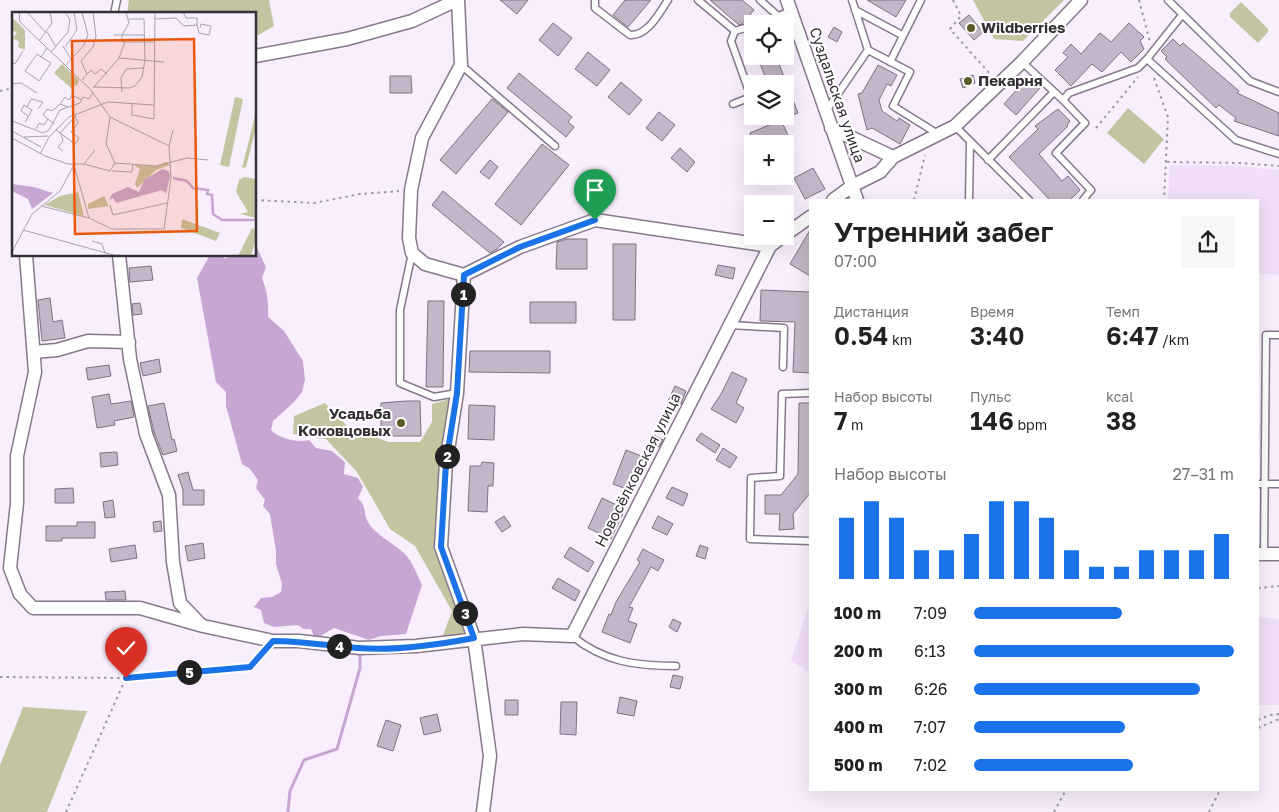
<!DOCTYPE html>
<html lang="ru">
<meta charset="utf-8">
<style>
:root{--surface:#fff;--page:#f6f6f6;--text:#222;--muted:#767676;--accent:#1a73e8}
body{margin:0;font-family:"Golos Text",sans-serif;background:var(--page);color:var(--text);height:100vh;display:flex;flex-direction:column;font-size:19px;white-space:nowrap}
*{box-sizing:border-box;margin:0}
p{font-size:16px;color:var(--muted)}
.icon{flex:none;width:28px;height:28px;fill:none;stroke:currentColor;stroke-width:2;stroke-linecap:round;stroke-linejoin:round}
.map{position:relative;flex:1;overflow:hidden}
.details{position:absolute;left:809px;top:199px;width:450px;height:592px;display:flex;flex-direction:column;background:var(--surface);border-radius:0px;box-shadow:0 5px 20px #0002}
.details>*{flex:none}
.controls{position:absolute;left:744px;top:15px;display:grid;gap:10px}
.controls a{display:grid;place-items:center;width:50px;height:50px;border-radius:0px;background:var(--surface);box-shadow:0 5px 20px #0002;font-size:25px}
.pin{position:absolute;display:grid;place-items:center;width:42px;height:42px;color:#fff;margin:-51px -21px;border-radius:50% 50% 50% 0;rotate:-45deg;box-shadow:0 0 5px #0007}
.pin .icon{rotate:45deg}
.km{position:absolute;width:25px;height:25px;margin:-12px;border-radius:50%;background:#222;color:#fff;font-size:14px;line-height:25px;text-align:center}
.round{display:grid;place-items:center;flex:none;width:52px;height:52px;border-radius:0px;background:var(--page)}
.head{display:flex;align-items:center;justify-content:space-between;height:85px;padding:0 25px}
h1{font-size:28px;font-weight:600;line-height:38px}
.metrics{display:grid;grid-template-columns:repeat(3,1fr);gap:8px;height:85px;padding:5px 25px}
.metrics div{display:grid;align-content:center}
.metrics b{font-size:25px;font-weight:600}
.metrics small{font-size:14px;font-weight:400}
.metrics p{font-size:14px}
.chart{height:140px;padding:10px 25px}
.chart p{display:flex;justify-content:space-between}
.chart svg{width:100%;height:90px;margin-top:5px;stroke:var(--accent);stroke-width:6}
ul{padding:0 25px;list-style:none;font-size:16px}
li{display:grid;grid-template-columns:80px 60px 1fr;align-items:center;height:38px}
li i{height:12px;border-radius:6px;background:var(--accent)}
.map>svg:first-child{display:block}
.built{fill:#f1def8}
.green{fill:#c5c4a1}
.water{fill:#c8a6d3}
.lines{fill:none;stroke-linecap:round;stroke-linejoin:round}
.stream{stroke:#c8a6d3;stroke-width:3}
.building{fill:#c3b6c8;stroke:#7e7282}
.lane-casing{stroke:#86798a;stroke-width:9}
.street-casing{stroke:#86798a;stroke-width:15}
.path{stroke:#9f97a2;stroke-width:2;stroke-dasharray:2.5 4;stroke-linecap:butt}
.lane{stroke:#fff;stroke-width:6}
.street{stroke:#fff;stroke-width:12}
.route-casing{stroke:#fff;stroke-width:10}
.route{stroke:#1a73e8;stroke-width:6}
.poi-dot{fill:#5d5a27;stroke:#fff;stroke-width:2}
.labels{text-anchor:middle;stroke-width:4;stroke-linejoin:round;paint-order:stroke}
.poi-label{font-size:15px;font-weight:bold;fill:#342e35;stroke:#fff;text-anchor:start}
.street-label{font-size:15px;fill:#342e35;stroke:#fff}
.inset-river{fill:none;stroke:#c8a6d3;stroke-width:2.5}
.inset-road{fill:none;stroke:#aaa1ad;stroke-width:1}
.view{fill:#e8590c;fill-opacity:0.15;stroke:#e8590c;stroke-width:2.5}
.inset-edge{fill:none;stroke:#342e35;stroke-width:2.5}
</style>
<div class="map">
<svg width="1279" height="812" viewBox="0 0 1279 812">
<rect width="100%" height="100%" fill="#f9eefd"/>
<path class="built" d="M 1170,165 L 1233,165 L 1279,170 L 1279,275 L 1258,273 L 1258,200 L 1168,200 Z
M 810,602 L 810,673 L 791,661 Z
M 1258,617 L 1279,619 L 1279,705 L 1258,705 Z"/>
<path class="green" d="M 129,0 L 269,0 L 274,26 L 255,37 L 255,14 L 127,14 Z
M 973,0 L 1064,0 L 1023,41 L 994,39 Z
M 1241,2 L 1268,29 L 1268,32 L 1258,43 L 1230,17 L 1230,13 Z
M 1128,108 L 1164,139 L 1144,164 L 1107,133 Z
M 450,399 L 437,540 L 464,619 L 465,634 L 442,638 L 452,611 L 415,546 L 390,529 L 357,472 L 326,439 L 293,434 L 294,416 L 325,403 L 347,426 L 388,442 L 420,442 L 432,422 L 432,404 Z
M 23,707 L 87,711 L 47,812 L 0,812 L 0,765 Z"/>
<path class="water" d="M 255,244 L 266,267 L 262,278 C 267,290 269,303 268,317 L 284,331 L 303,361 L 305,380 L 302,392 L 294,402 L 273,421 L 271,430 C 280,439 297,443 309,440 L 316,448 L 332,451 L 345,462 L 344,474 L 358,478 L 363,487 L 358,498 C 367,508 363,510 367,520 C 373,534 394,543 405,554 C 413,563 417,574 422,585 L 406,634 L 381,636 L 369,640 L 334,628 L 322,635 L 321,639 L 315,639 L 311,629 L 304,629 L 298,625 L 274,627 L 264,623 L 261,610 L 254,607 L 261,598 L 272,597 L 281,592 L 282,584 L 276,564 L 276,551 L 270,514 L 263,506 L 265,500 L 256,488 L 258,480 L 250,469 L 242,464 L 226,406 L 226,392 L 216,382 L 197,278 L 210,255 L 222,255 L 225,259 L 231,255 L 255,255 Z"/>
<g class="lines">
<path class="stream" d="M 288,812 L 290,791 L 304,760 L 337,749 L 360,668 L 360,650"/>
</g>
<path class="building" d="M 500,0 L 528,0 L 517,14 Z
M 625,0 L 651,0 L 628,27 L 613,15 Z
M 710,0 L 742,0 L 754,10 L 742,24 L 739,25 Z
M 867,0 L 906,0 L 896,17 Z
M 969,15 L 983,32 L 974,40 L 959,23 Z
M 553,23 L 572,38 L 558,56 L 539,40 Z
M 1129,23 L 1144,37 L 1140,41 L 1144,49 L 1131,62 L 1121,52 L 1102,72 L 1092,64 L 1071,86 L 1055,70 L 1068,57 L 1063,53 L 1071,44 L 1081,54 L 1100,33 L 1111,42 Z
M 834,27 L 842,32 L 837,42 L 828,37 Z
M 1173,39 L 1180,46 L 1183,43 L 1239,91 L 1237,93 L 1279,113 L 1279,136 L 1234,121 L 1236,118 L 1219,105 L 1216,108 L 1165,59 L 1167,57 L 1161,51 Z
M 588,52 L 610,70 L 597,86 L 575,69 Z
M 757,56 L 776,56 L 798,113 L 785,118 L 785,84 L 768,84 Z
M 878,65 L 897,75 L 891,86 L 887,84 L 879,100 L 882,111 L 897,121 L 899,118 L 910,125 L 900,144 L 872,128 L 867,130 L 858,94 L 862,93 Z
M 519,73 L 572,117 L 568,122 L 574,127 L 566,137 L 507,88 Z
M 973,75 L 975,83 L 963,88 L 960,79 Z
M 390,76 L 411,76 L 412,93 L 390,93 Z
M 1028,77 L 1040,88 L 1016,115 L 1004,104 Z
M 621,82 L 642,100 L 629,115 L 608,97 Z
M 492,99 L 508,112 L 456,174 L 440,160 Z
M 1058,109 L 1070,121 L 1067,125 L 1068,126 L 1039,154 L 1062,181 L 1068,176 L 1080,190 L 1070,200 L 1050,200 L 1009,157 L 1038,129 L 1035,126 Z
M 659,112 L 675,125 L 662,141 L 646,128 Z
M 781,120 L 792,144 L 754,144 L 750,133 Z
M 542,144 L 569,165 L 521,225 L 495,204 Z
M 680,148 L 695,162 L 687,172 L 671,158 Z
M 490,160 L 498,167 L 489,179 L 480,172 Z
M 813,168 L 825,189 L 805,199 L 794,178 Z
M 590,182 L 590,199 L 580,199 L 580,183 Z
M 443,191 L 504,242 L 497,249 L 490,253 L 432,205 Z
M 810,230 L 810,276 L 790,264 Z
M 567,239 L 587,239 L 587,269 L 556,269 L 557,242 Z
M 613,244 L 636,244 L 635,320 L 613,320 Z
M 718,265 L 735,268 L 733,279 L 715,275 Z
M 151,266 L 153,280 L 130,282 L 129,268 Z
M 761,290 L 810,292 L 810,373 L 793,372 L 795,322 L 760,321 Z
M 50,298 L 53,322 L 62,320 L 65,338 L 42,341 L 38,300 Z
M 428,301 L 444,301 L 443,387 L 426,387 Z
M 530,302 L 576,302 L 576,323 L 530,323 Z
M 140,303 L 142,314 L 133,315 L 132,304 Z
M 470,351 L 550,351 L 550,373 L 469,372 Z
M 159,359 L 161,372 L 143,376 L 140,363 Z
M 109,365 L 111,376 L 88,380 L 86,368 Z
M 732,372 L 747,379 L 736,403 L 744,408 L 736,423 L 711,409 L 721,394 Z
M 675,386 L 686,391 L 680,406 L 668,401 Z
M 109,394 L 111,404 L 131,401 L 134,417 L 114,421 L 115,425 L 97,428 L 92,397 Z
M 406,401 L 420,401 L 421,436 L 381,436 L 381,403 Z
M 164,403 L 172,440 L 174,439 L 177,451 L 163,455 L 154,432 L 148,406 Z
M 799,403 L 810,403 L 810,493 L 793,514 L 794,529 L 779,530 L 780,514 L 765,514 L 765,495 L 781,495 L 798,474 Z
M 469,405 L 495,406 L 494,440 L 468,439 Z
M 701,433 L 720,445 L 715,453 L 696,440 Z
M 654,435 L 663,440 L 659,447 L 650,443 Z
M 723,448 L 737,457 L 730,468 L 716,460 Z
M 626,450 L 644,457 L 631,491 L 613,484 Z
M 117,452 L 118,465 L 101,467 L 100,453 Z
M 482,462 L 494,463 L 493,486 L 488,486 L 487,512 L 468,511 L 470,466 L 481,466 Z
M 188,472 L 193,490 L 204,490 L 204,505 L 183,505 L 183,490 L 178,475 Z
M 672,487 L 688,494 L 683,506 L 666,498 Z
M 73,488 L 74,503 L 55,503 L 55,489 Z
M 602,498 L 625,509 L 611,539 L 588,528 Z
M 113,500 L 115,517 L 105,518 L 103,502 Z
M 504,516 L 511,526 L 502,532 L 495,522 Z
M 658,516 L 673,524 L 667,535 L 652,528 Z
M 161,521 L 162,531 L 154,532 L 153,522 Z
M 77,522 L 95,522 L 95,538 L 62,538 L 62,541 L 46,541 L 46,526 L 77,526 Z
M 203,543 L 205,558 L 188,561 L 185,546 Z
M 135,545 L 137,558 L 111,562 L 109,549 Z
M 700,545 L 708,548 L 705,559 L 696,556 Z
M 570,547 L 594,562 L 588,572 L 564,557 Z
M 643,549 L 664,560 L 658,571 L 651,567 L 629,607 L 633,608 L 628,621 L 637,624 L 630,643 L 602,632 L 609,614 L 611,615 L 616,602 L 640,562 L 637,560 Z
M 558,578 L 580,591 L 575,601 L 552,588 Z
M 125,591 L 126,600 L 106,600 L 105,592 Z
M 673,619 L 681,623 L 677,632 L 669,627 Z
M 116,633 L 126,633 L 126,641 L 116,641 Z
M 673,675 L 683,677 L 680,689 L 670,687 Z
M 620,697 L 637,701 L 634,716 L 617,713 Z
M 505,700 L 518,700 L 518,715 L 505,715 Z
M 561,702 L 577,702 L 576,735 L 560,734 Z
M 437,714 L 441,731 L 424,735 L 420,718 Z
M 386,720 L 401,725 L 393,751 L 377,746 Z"/>
<g class="lines">
<g class="lane-casing">
<path id="lane" d="M 595,0 L 595,8 L 630,35 C 648,36 659,13 668,0
M 698,0 L 735,31 L 752,26
M 760,0 L 778,16
M 852,0 L 868,50 L 910,72 L 893,106 L 938,134
M 1168,0 L 1250,81 L 1279,92
M 855,10 L 902,35
M 114,14 L 117,0
M 759,24 L 791,11
M 1147,59 L 1182,15
M 890,62 L 921,0
M 1022,62 L 1063,100 L 1069,93 L 1138,68 L 1147,59 L 1236,140 L 1279,154
M 461,65 L 555,146
M 1063,100 L 1085,123 L 1056,153 L 1091,190 L 1083,200
M 733,104 L 751,97 L 731,41 L 735,31
M 826,111 L 868,50
M 955,126 L 1029,200
M 988,160 L 1054,92
M 969,200 L 970,143
M 412,253 L 400,310 L 400,383 L 434,397 L 457,393
M 730,325 L 784,328 L 783,367
M 810,393 L 782,394 L 780,476 L 751,478 L 750,539 L 810,541
M 1258,484 L 1279,484
M 1264,554 L 1266,335 L 1279,335
M 572,636 C 604,662 636,666 676,666"/>
</g>
<g class="street-casing">
<path id="street" d="M 458,0 L 461,65 L 422,138 L 411,190 L 409,238 L 412,253 L 425,264 L 464,275
M 787,0 L 857,200
M 255,56 L 347,39 L 412,21 L 457,0
M 831,128 L 893,157
M 833,200 L 852,186 L 880,172 L 893,157 L 955,126 L 1022,62 L 1081,0
M 785,235 L 810,217
M 26,255 L 35,372 L 17,456 L 17,503 L 10,568 L 20,594 L 33,608 L 140,608 L 203,626 L 273,641 L 299,641 L 360,648 L 416,646 L 523,634 L 572,636 L 770,246 L 783,236
M 119,255 L 130,359 L 146,434 L 169,495 L 173,562 L 180,603 L 201,625
M 34,352 L 57,350 L 88,341 L 129,342
M 1258,554 L 1279,554
M 483,812 L 490,756 L 474,638 L 441,547 L 446,463 L 457,393 L 464,275 L 520,247 L 595,220 L 770,246"/>
</g>
<path class="path" d="M 953,0 L 961,16 L 950,29 L 991,75
M 1139,0 L 1150,42
M 1154,78 L 1168,117 L 1164,200
M 0,91 L 14,88
M 1096,128 L 1138,77
M 1167,162 L 1240,163 L 1279,166
M 255,200 L 314,203 L 360,194 L 399,191
M 914,200 L 925,155
M 1258,588 L 1279,586
M 0,677 L 126,678 L 250,667 L 265,651
M 1258,720 L 1270,715 L 1279,714
M 1258,728 L 1279,719
M 66,812 L 126,678
M 1054,812 L 1066,790
M 1209,812 L 1220,790"/>
<use href="#lane" class="lane"/>
<use href="#street" class="street"/>
</g>
<g class="lines">
<g class="route-casing">
<path id="route" d="M 126,678 L 250,667 L 273,641 C 302,641 329,646 358,648 C 395,651 437,645 474,638 L 441,547 L 446,463 L 457,393 L 464,275 L 520,247 L 595,220"/>
</g>
<use href="#route" class="route"/>
</g>
<g class="poi-dot">
<circle cx="971" cy="28" r="5"/>
<circle cx="968" cy="81" r="5"/>
<circle cx="401" cy="423" r="5"/>
</g>
<g class="labels">
<g class="poi-label">
<text x="981" y="33">Wildberries</text>
<text x="978" y="86">Пекарня</text>
<text x="391" y="419" text-anchor="end">Усадьба<tspan x="391" dy="17">Коковцовых</tspan></text>
</g>
<g class="street-label">
<text transform="translate(837 95) rotate(71)" y="5">Суздальская улица</text>
<text transform="translate(638 470) rotate(-63)" y="5">Новосёлковская улица</text>
</g>
</g>
<g transform="translate(12 12)">
<rect width="244" height="244" fill="#f9eefd"/>
<path d="M 0,5 L 13,18 L 13,38 L 6,35 L 7,30 L 1,26 L 5,20 L 0,19 ZM 50,52 L 67,68 L 66,72 L 59,76 L 42,61 ZM 223,85 L 231,87 L 217,155 L 208,153 ZM 244,100 L 244,116 L 234,155 L 230,156 ZM 155,150 L 158,153 L 144,158 L 125,176 L 123,172 L 128,157 L 122,153 L 143,154 ZM 232,165 L 244,167 L 244,206 L 228,202 L 236,200 L 224,180 L 227,168 ZM 66,180 L 72,204 L 32,193 L 48,184 ZM 92,184 L 97,194 L 76,197 L 76,192 ZM 170,207 L 208,221 L 204,229 L 169,216 ZM 240,216 L 244,218 L 244,227 L 239,244 L 226,244 Z" fill="#c5c4a1"/>
<path d="M 150,157 L 157,159 L 158,164 L 154,182 L 150,178 L 104,191 L 101,186 L 97,188 L 100,182 L 116,175 L 127,180 L 132,168 ZM 0,172 L 22,175 L 41,181 L 20,197 L 16,187 L 0,179 Z" fill="#c8a6d3"/>
<path class="inset-river" d="M 161,166 L 175,169 L 181,176 L 196,178 L 195,182 L 200,183 L 201,202 L 210,208 L 244,208"/>
<path class="inset-road" d="M 15,0 L 34,21M 143,7 L 164,6 L 172,14 L 185,13 L 185,6 L 174,6 L 171,0M 185,13 L 187,21 L 197,23 L 199,14 L 189,12 L 188,16M 35,20 L 44,35M 102,23 L 132,23M 27,29 L 40,11 L 38,0M 113,30 L 110,30 L 110,23 L 117,11 L 114,0M 113,30 L 143,30M 51,34 L 59,47M 53,35 L 65,18 L 62,0M 39,40 L 56,20 L 58,8 L 53,0M 29,45 L 39,51 L 27,69 L 13,59 L 25,42 L 29,45 L 35,36M 107,46 L 152,50M 0,51 L 3,52 L 11,39M 54,53 L 72,33 L 76,23 L 70,0M 75,62 L 79,58 L 83,62 L 89,57 L 95,62M 70,68 L 75,62 L 69,49 L 81,35 L 84,25 L 81,0M 0,72 L 9,71 L 25,81M 82,75 L 117,76 L 123,74 L 130,65 L 133,48 L 132,7 L 117,7M 81,76 L 107,46 L 113,30M 110,80 L 109,66 L 114,57 L 131,56M 120,92 L 120,103 L 142,107 L 143,0M 15,95 L 12,93 L 9,99 L 16,104M 56,95 L 48,92 L 53,85 L 57,88 L 60,83 L 70,88M 98,105 L 94,132 L 103,151 L 144,154 L 175,146 L 196,148M 0,109 L 31,121M 13,110 L 20,98 L 15,95 L 19,87 L 31,90 L 26,97M 42,112 L 31,103 L 35,97 L 40,99 L 48,92M 24,117 L 27,111 L 32,113 L 36,107M 44,118 L 63,132 L 67,126 L 59,120 L 66,111 L 63,103M 0,119 L 29,135M 31,121 L 37,118 L 48,98 L 68,91 L 71,85 L 77,87 L 81,80M 48,121 L 63,105M 49,122 L 51,129 L 46,135 L 51,139M 12,125 L 36,124M 0,126 L 33,144 L 56,152 L 72,152 L 98,159 L 103,151M 157,134 L 161,118M 28,142 L 37,125 L 57,105 L 96,90 L 142,93M 72,152 L 83,138M 100,159 L 120,160 L 121,152M 98,193 L 101,203 L 155,191M 29,194 L 77,206M 11,218 L 105,244M 80,229 L 90,232 L 93,241M 0,240 L 20,202 L 48,179 L 62,153 L 77,206 L 100,217 L 152,217 L 159,166 L 157,134 L 98,105 L 79,78 L 8,10 L 7,0"/>
<path class="view" d="M 182,27 L 185,219 L 63,222 L 60,29 Z"/>
<rect width="244" height="244" class="inset-edge"/>
</g>
</svg>
<div class="controls">
<a><svg class="icon" aria-label="locate" viewBox="0 0 24 24"><circle cx="12" cy="12" r="6"/><path d="M12 2v4M12 18v4M2 12h4M18 12h4"/></svg></a>
<a><svg class="icon" aria-label="layers" viewBox="0 0 24 24"><path d="M12 4l9 5-9 5-9-5zM3 14l9 5 9-5"/></svg></a>
<a>+</a>
<a>−</a>
</div>
<div class="pin" style="left:595px;top:220px;background:#1e9e55"><svg class="icon" aria-label="arrive" viewBox="0 0 24 24"><path d="M6 21V4h12l-3 4 3 4H6"/></svg></div>
<div class="pin" style="left:126px;top:678px;background:#d93025"><svg class="icon" aria-label="check" viewBox="0 0 24 24"><path d="M5 12l5 5 9-10"/></svg></div>
<b class="km" style="left:463px;top:294px">1</b>
<b class="km" style="left:447px;top:456px">2</b>
<b class="km" style="left:465px;top:613px">3</b>
<b class="km" style="left:339px;top:646px">4</b>
<b class="km" style="left:189px;top:672px">5</b>
<section class="details">
<div class="head"><div><h1>Утренний забег</h1><p>07:00</p></div><a class="round"><svg class="icon" aria-label="share" viewBox="0 0 24 24"><path d="M12 15V3M7 8l5-5 5 5M5 13v7h14v-7"/></svg></a></div>
<div class="metrics">
<div><p>Дистанция</p><b>0.54<small> km</small></b></div>
<div><p>Время</p><b>3:40</b></div>
<div><p>Темп</p><b>6:47<small> /km</small></b></div>
</div>
<div class="metrics">
<div><p>Набор высоты</p><b>7<small> m</small></b></div>
<div><p>Пульс</p><b>146<small> bpm</small></b></div>
<div><p>kcal</p><b>38</b></div>
</div>
<div class="chart"><p><span>Набор высоты</span>27–31 m</p>
<svg viewBox="0 0 160 44" preserveAspectRatio="none"><path d="M5 44V14M15 44V6M25 44V14M35 44V30M45 44V30M55 44V22M65 44V6M75 44V6M85 44V14M95 44V30M105 44V38M115 44V38M125 44V30M135 44V30M145 44V30M155 44V22"/></svg>
</div>
<ul>
<li><b>100 m</b>7:09<i style="width:57%"></i></li>
<li><b>200 m</b>6:13<i style="width:100%"></i></li>
<li><b>300 m</b>6:26<i style="width:87%"></i></li>
<li><b>400 m</b>7:07<i style="width:58%"></i></li>
<li><b>500 m</b>7:02<i style="width:61%"></i></li>
</ul>
</section>
</div>
